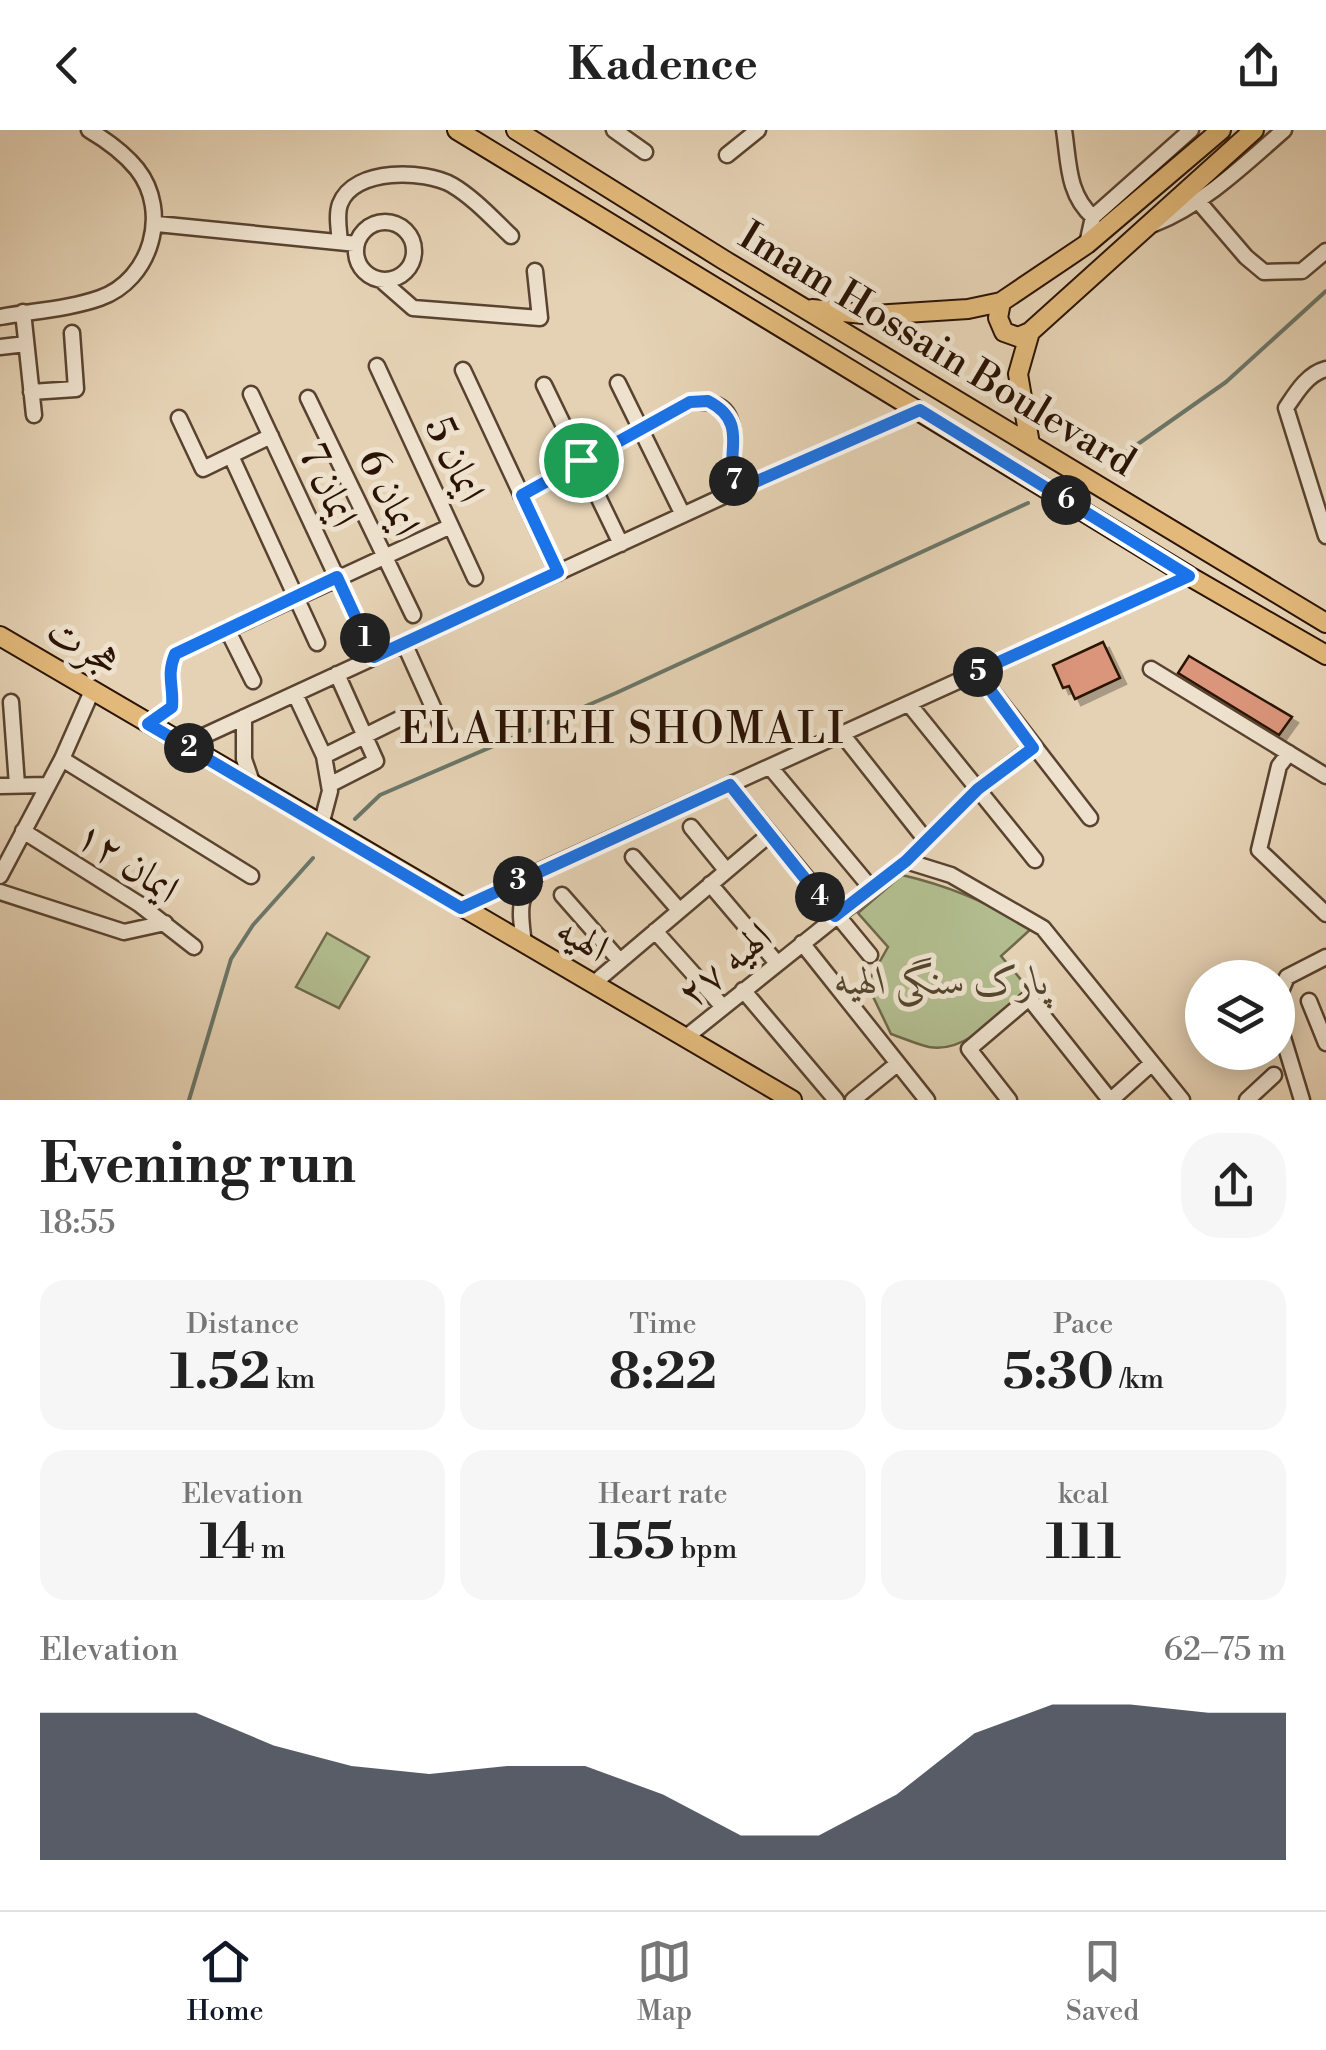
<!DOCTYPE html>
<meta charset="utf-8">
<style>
:root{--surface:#fff;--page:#f6f6f6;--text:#222;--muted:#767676;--line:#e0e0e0;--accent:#111827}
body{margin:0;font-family:"Libre Bodoni",Amiri,serif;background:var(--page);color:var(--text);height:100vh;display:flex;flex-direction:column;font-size:38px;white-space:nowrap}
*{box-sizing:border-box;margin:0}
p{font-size:32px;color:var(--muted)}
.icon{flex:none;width:55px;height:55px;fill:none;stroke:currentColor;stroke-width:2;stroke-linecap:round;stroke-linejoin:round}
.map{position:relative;height:970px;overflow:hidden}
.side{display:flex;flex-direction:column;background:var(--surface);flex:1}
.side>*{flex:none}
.fabs{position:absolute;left:1185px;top:830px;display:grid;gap:20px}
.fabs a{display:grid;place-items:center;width:110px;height:110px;border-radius:50%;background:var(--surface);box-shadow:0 5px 25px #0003;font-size:50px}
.pin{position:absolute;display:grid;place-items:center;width:85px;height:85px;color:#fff;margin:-42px;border:5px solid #fff;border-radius:50%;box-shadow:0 2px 10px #0007}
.km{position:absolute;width:50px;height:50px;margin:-25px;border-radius:50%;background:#222;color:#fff;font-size:28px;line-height:50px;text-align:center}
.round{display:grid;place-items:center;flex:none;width:105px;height:105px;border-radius:40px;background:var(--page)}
.summary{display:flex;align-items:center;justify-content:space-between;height:170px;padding:0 40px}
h1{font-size:55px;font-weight:700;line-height:75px}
.figures{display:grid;grid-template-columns:repeat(3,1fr);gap:15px;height:170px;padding:10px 40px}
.figures div{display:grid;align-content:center;border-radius:25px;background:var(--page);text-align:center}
.figures b{font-size:50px;font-weight:700}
.figures small{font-size:28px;font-weight:400}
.figures p{font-size:28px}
.chart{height:280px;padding:20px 40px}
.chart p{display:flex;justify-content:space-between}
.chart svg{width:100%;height:180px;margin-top:10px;fill:var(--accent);opacity:.7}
header{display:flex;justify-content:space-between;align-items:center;height:130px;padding:0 40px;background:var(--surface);font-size:45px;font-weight:700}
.tab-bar{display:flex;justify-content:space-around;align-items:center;height:140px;border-top:2px solid var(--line);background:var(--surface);font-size:28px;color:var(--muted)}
.tab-bar a{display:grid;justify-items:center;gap:5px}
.tab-bar .selected{color:var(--accent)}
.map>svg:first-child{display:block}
.green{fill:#b2bd8f;stroke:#6e684a;stroke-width:2.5}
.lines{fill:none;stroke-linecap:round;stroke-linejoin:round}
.stream{stroke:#6b7668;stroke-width:4}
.building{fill:#da957a;stroke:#2a1304;stroke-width:2.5;filter:url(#shadow)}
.minor-casing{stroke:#594330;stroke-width:19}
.major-casing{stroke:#2a1304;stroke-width:22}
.minor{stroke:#eee2ce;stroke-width:14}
.major{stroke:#e2b97a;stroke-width:18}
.route-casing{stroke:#fff;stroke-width:20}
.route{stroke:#1a73e8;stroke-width:12}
.labels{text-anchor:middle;stroke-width:10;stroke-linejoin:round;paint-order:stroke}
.street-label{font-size:40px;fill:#2a1304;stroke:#eee2ce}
.park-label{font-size:40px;font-style:italic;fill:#53462e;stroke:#eee2ce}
.neighbourhood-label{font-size:42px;letter-spacing:2.5px;fill:#2a1304;stroke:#eee2ce}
</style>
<header><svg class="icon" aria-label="back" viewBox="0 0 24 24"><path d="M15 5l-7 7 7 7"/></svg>Kadence<svg class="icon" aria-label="share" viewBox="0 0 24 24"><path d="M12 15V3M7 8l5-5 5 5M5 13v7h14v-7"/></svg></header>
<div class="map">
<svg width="1326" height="970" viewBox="0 0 1326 970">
<defs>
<filter id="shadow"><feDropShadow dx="6" dy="6" stdDeviation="0" flood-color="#0004"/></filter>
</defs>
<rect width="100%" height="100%" fill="#e5d2b4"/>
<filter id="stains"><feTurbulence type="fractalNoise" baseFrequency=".002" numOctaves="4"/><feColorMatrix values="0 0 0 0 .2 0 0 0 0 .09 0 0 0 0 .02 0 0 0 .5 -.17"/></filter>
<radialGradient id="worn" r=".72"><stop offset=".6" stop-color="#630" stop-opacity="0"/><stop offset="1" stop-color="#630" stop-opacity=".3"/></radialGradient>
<path class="green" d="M 902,745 C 949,756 991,773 1031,799 L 1001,826 L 1028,858 C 1001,881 968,924 929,917 C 916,914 903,908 891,904 L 867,854 L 888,817 L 858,783 Z
M 327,803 L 369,827 L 339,878 L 296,857 Z"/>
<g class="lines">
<path class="stream" d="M 1118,328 L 1226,252 L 1326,161
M 355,689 L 380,665 L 616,563 L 1028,373
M 189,970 L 231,829 L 253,795 L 313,728"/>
</g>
<path class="building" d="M 1103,512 L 1120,548 L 1075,569 L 1069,556 L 1063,558 L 1053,535 Z
M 1189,526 L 1292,587 L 1279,605 L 1178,543 Z"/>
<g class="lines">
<g class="minor-casing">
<path id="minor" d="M 614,0 L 645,22
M 1064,0 C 1069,32 1067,64 1093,87
M 727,25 L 758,0
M 1198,71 L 1246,127 L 1264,142 L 1302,141 L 1326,121
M356 121a29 29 0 1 1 58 0a29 29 0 1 1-58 0Z
M 157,94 L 357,114
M 1154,94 C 1204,74 1244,35 1284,0
M 340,112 C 339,100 336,85 340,74 C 354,37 425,40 452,55 C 474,68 493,89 511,106
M 1087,114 L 1093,87 L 1191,0
M 381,150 L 413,178 L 540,188 L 535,141
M 23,182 L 34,285
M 0,187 C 32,181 69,179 100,168 C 151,150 171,82 137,39 C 124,23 106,10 89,0
M 0,217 L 26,214
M 377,236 L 475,448
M 1326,239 C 1307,244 1296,263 1286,278 L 1326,406
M 463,240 L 558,443
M 618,253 L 683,385
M 544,255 L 621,414
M 31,262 L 76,259 L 72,203
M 251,264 L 374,527
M 308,268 L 413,485
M 179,288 L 203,339 L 271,306
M 231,326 L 317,513
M 521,365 L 691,272 C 757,267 720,332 739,359
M 227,499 L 253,551
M 404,513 L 446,606
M 1151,539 L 1326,646
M 977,542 L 1090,688
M 295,564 L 324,626
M 11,572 L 17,655
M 909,574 L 1035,730
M 244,587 L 244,629 L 253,655
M 148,594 L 172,577 C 174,555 166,547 175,524 L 451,396
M 842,604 L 925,709
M 184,615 L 739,359 L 920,280
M 1289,623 L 1279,636 L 1259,720 L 1326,784
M 62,629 L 251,746
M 770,637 L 871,758
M 329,655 L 376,631 L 337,544
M 730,655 L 870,825
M 0,656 L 47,655
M 321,695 L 330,661 L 324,626 L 401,588
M 691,697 L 726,740
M 23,701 L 139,774 L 194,817
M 633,727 L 679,780
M 906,731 L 951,745 L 1043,798 L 1182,970
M 540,741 L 1189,446
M 0,746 L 62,629 L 92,561
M 710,754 L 777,833
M 0,762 L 124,802 L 165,793
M 562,765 L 620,831
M 461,778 L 540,741 C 516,769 520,780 524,814
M 655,801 L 723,877
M 802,813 L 927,970
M 593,854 L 770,704
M 743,860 L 836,970
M 1278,868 L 1287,847 L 1326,827
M 1309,871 L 1326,913
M 1278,891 L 1302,970
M 685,908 L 906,731 L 978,659 L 1033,617
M 853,970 L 897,934
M 1009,970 L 969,919 L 1029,868 L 1110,970
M 1111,970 L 1151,934
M 1247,970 L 1274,945"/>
</g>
<g class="major-casing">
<path id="major" d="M 457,0 L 1189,446 L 1326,525
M 516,0 L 724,130 L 1326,493
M 1001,172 L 998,188 L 1004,202 L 1018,207 L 1030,202
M 812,179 L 874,185 L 968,179 L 1001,172 L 1087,114 L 1221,0
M 1030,314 L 1018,244 L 1030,202 L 1254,0
M 0,506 L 792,970"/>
</g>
<use href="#minor" class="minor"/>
<use href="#major" class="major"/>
</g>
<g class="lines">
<g class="route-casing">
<path id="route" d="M 708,271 C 754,295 719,329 739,359 L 920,280 L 1189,446 L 977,542 L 1033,618 L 978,659 L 906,731 L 835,786 L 730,655 L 461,778 L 148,594 L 172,577 C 174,555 166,547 175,524 L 337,447 L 374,527 L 558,442 L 522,365 L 690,272 Z"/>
</g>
<use href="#route" class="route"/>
</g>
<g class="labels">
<g class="street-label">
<text transform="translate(938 218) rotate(31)" y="14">Imam Hossain Boulevard</text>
<text transform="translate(456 329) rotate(65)" y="14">ایمان 5</text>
<text transform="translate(329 355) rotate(65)" y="14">ایمان 7</text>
<text transform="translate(390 362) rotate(64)" y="14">ایمان 6</text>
<text transform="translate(84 515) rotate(30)" y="14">هجرت</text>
<text transform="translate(128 731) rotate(34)" y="14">ایمان ۱۲</text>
<text transform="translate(583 808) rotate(30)" y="14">الهیه</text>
<text transform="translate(724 834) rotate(-39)" y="14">الهیه ۲۷</text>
</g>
<g class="park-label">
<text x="942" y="864">پارک سنگی الهیه</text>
</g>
<g class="neighbourhood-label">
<text x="623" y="613">ELAHIEH SHOMALI</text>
</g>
</g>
<rect width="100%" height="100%" filter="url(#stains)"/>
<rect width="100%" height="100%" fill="url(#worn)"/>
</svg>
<div class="fabs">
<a><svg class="icon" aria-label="layers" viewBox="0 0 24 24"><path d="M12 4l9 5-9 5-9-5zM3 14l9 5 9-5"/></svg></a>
</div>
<div class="pin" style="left:581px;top:330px;background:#1e9e55"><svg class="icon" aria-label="arrive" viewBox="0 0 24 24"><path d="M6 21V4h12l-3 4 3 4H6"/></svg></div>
<b class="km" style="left:365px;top:508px">1</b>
<b class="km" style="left:189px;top:618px">2</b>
<b class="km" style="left:518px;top:751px">3</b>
<b class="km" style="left:820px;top:767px">4</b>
<b class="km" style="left:978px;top:542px">5</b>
<b class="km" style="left:1066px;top:370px">6</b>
<b class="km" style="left:734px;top:351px">7</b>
</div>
<section class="side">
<div class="summary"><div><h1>Evening run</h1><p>18:55</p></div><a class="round"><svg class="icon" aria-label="share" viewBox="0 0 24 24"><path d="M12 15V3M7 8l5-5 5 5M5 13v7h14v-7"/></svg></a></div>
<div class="figures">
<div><p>Distance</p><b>1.52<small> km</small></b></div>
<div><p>Time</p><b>8:22</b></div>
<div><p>Pace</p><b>5:30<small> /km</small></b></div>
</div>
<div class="figures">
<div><p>Elevation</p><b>14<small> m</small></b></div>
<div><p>Heart rate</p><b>155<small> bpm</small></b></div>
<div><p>kcal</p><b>111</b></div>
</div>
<div class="chart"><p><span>Elevation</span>62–75 m</p>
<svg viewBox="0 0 160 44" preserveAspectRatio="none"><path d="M0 44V8L10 8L20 8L30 16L40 21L50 23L60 21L70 21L80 28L90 38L100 38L110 28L120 13L130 6L140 6L150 8L160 8V44z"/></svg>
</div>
</section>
<nav class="tab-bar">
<a class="selected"><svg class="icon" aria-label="home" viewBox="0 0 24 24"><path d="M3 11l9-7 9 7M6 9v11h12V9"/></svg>Home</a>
<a><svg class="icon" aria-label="map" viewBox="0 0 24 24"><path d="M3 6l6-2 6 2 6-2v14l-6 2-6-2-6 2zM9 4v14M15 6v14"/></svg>Map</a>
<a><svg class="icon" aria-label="saved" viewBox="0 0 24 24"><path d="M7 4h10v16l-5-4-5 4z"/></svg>Saved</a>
</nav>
